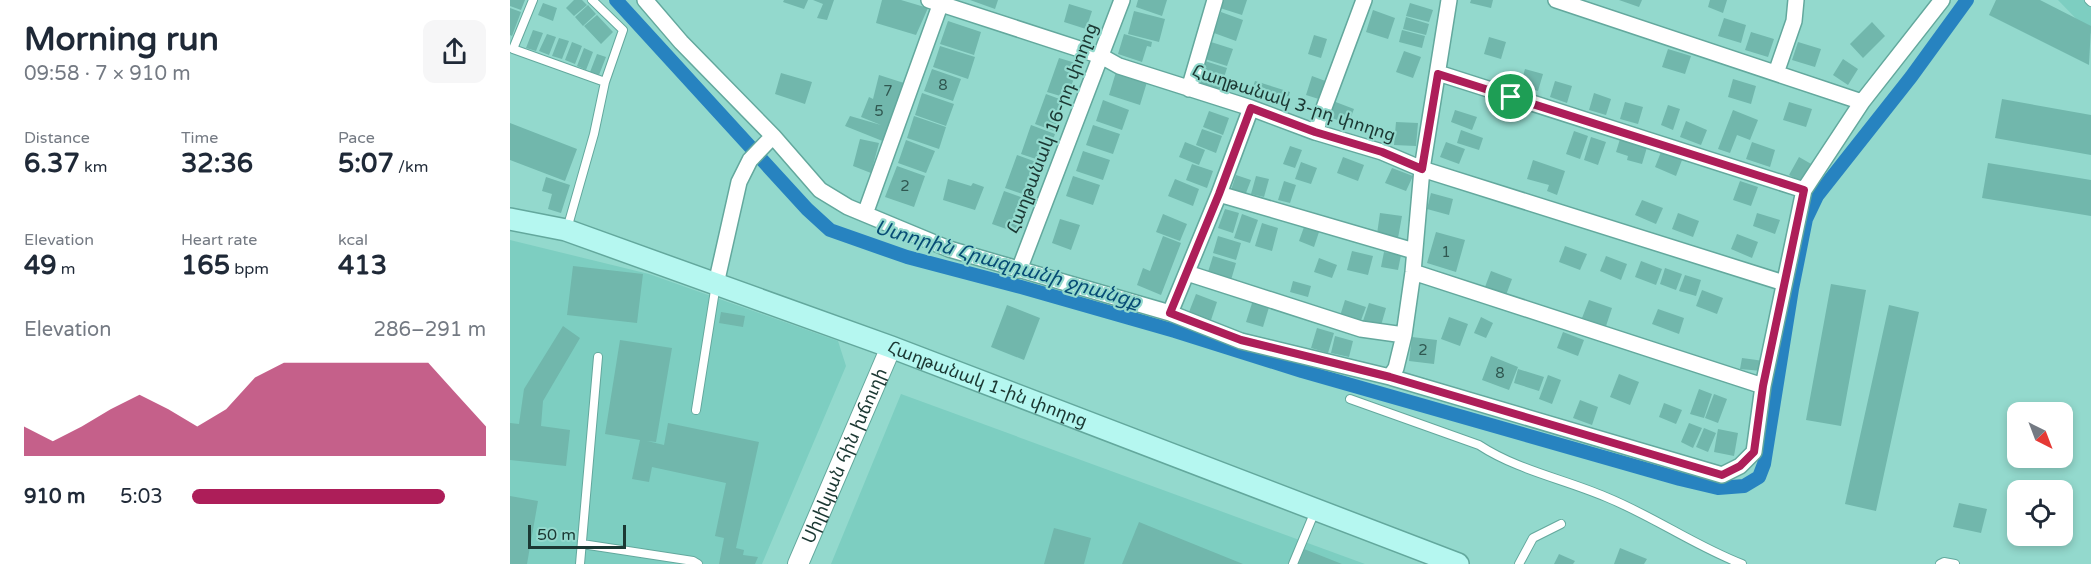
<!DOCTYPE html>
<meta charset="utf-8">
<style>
:root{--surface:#fff;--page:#f6f6f7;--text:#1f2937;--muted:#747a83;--accent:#ad1e59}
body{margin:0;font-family:"Varela Round","Noto Sans Armenian",sans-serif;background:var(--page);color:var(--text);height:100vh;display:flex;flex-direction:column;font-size:22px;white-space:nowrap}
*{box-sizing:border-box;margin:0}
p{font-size:20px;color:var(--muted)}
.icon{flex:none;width:33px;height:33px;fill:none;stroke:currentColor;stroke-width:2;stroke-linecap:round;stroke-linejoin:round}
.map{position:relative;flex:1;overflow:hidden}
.details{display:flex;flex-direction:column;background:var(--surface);width:510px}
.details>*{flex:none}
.needle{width:39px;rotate:138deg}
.fabs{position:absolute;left:1497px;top:402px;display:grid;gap:12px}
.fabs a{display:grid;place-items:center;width:66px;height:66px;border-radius:12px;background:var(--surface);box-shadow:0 3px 9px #0003;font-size:30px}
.scale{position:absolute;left:18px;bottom:15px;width:98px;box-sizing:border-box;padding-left:6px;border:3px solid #1b3833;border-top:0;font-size:16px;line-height:21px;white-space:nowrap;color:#1b3833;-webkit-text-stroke:4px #93d9cd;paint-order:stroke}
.pin{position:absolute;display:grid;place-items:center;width:51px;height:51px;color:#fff;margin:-26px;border:3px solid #fff;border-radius:50%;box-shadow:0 2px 6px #0007}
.round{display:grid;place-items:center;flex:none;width:63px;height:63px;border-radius:12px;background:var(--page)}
.head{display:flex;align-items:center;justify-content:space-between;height:102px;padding:0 24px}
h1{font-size:33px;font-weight:700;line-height:45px}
.metrics{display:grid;grid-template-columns:repeat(3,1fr);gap:9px;height:102px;padding:6px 24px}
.metrics div{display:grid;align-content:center}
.metrics b{font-size:26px;font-weight:700}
.metrics small{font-size:16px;font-weight:400}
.metrics p{font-size:16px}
.chart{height:168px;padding:12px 24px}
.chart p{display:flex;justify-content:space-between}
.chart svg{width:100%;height:108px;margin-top:6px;fill:var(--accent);opacity:.7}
ul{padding:0 24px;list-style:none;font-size:20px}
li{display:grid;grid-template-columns:96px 72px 1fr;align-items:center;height:45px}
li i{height:15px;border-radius:8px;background:var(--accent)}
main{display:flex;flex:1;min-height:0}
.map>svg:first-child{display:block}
.built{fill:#7dcec1}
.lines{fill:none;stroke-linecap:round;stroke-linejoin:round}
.canal{stroke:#2783c0;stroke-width:14}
.building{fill:#71b7ac}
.service-casing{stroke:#63a89d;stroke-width:10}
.minor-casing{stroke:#63a89d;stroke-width:18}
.tertiary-casing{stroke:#63a89d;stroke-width:22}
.secondary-casing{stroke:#63a89d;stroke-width:24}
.service{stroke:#fff;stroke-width:8}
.minor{stroke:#fff;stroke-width:15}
.tertiary{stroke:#fff;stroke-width:20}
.secondary{stroke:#b5f7f0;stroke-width:21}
.route-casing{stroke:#fff;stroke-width:12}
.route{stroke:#ad1e59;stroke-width:8}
.labels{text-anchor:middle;stroke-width:4.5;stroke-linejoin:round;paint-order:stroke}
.number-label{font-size:15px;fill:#305851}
.street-label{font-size:18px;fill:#1b3833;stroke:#93d9cd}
.water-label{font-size:20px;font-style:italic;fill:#074c75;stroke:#93d9cd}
</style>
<main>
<section class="details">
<div class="head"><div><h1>Morning run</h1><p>09:58 · 7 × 910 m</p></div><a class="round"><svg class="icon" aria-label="share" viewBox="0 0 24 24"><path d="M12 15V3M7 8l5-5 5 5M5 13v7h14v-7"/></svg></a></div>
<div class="metrics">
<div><p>Distance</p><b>6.37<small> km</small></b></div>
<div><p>Time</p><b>32:36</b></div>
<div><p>Pace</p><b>5:07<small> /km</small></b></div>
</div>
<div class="metrics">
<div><p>Elevation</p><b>49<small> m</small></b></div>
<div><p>Heart rate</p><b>165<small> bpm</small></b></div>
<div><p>kcal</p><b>413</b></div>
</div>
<div class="chart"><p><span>Elevation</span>286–291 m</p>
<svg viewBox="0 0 160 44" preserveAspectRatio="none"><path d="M0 44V32L10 38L20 32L30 25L40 19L50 25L60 32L70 25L80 12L90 6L100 6L110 6L120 6L130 6L140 6L150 19L160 32V44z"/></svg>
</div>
<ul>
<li><b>910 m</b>5:03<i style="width:86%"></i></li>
</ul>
</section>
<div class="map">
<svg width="1581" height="564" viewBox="0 0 1581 564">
<rect width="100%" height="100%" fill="#93d9cd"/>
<path class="built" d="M 1548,0 L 1581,0 L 1581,34 Z
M 0,240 L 139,274 L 328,341 L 336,366 L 252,564 L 0,564 Z
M 391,394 L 855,564 L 321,564 Z"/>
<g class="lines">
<path class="canal" d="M 106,0 L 297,209 L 320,230 L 397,257 L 511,287 L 665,331 L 792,371 L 1170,479 L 1208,488 L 1234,486 L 1249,477 L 1254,464 L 1282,289 L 1296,219 L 1307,196 L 1401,77 L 1457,0"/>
</g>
<path class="building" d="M 0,0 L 15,0 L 11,10 L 0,6 Z
M 64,0 L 72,0 L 77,5 L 64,16 L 56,8 Z
M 274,0 L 298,0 L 294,9 L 273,2 Z
M 303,0 L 324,0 L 317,20 L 307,18 L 313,4 Z
M 372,0 L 391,0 L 418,8 L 406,35 L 366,23 Z
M 460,0 L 488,0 L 485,9 Z
M 628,0 L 657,0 L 652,16 L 626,7 Z
M 712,0 L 737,0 L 732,15 L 710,8 Z
M 961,0 L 983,0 L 981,8 L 960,3 Z
M 1109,0 L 1132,0 L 1129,7 Z
M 1200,0 L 1217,0 L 1213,13 L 1198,7 Z
M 1486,0 L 1530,0 L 1581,26 L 1579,65 L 1479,15 Z
M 33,3 L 47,8 L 43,21 L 28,15 Z
M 900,3 L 923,10 L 919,22 L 896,16 Z
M 559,4 L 582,11 L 576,29 L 554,22 Z
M 78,5 L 86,14 L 73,26 L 65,17 Z
M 0,8 L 11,12 L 2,36 L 0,35 Z
M 863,10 L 885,18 L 878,39 L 856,32 Z
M 624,11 L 655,19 L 649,42 L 618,34 Z
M 711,12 L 733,20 L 726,41 L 704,33 Z
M 87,15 L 103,32 L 91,44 L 74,26 Z
M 896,17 L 919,24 L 916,35 L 893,29 Z
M 1214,18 L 1236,25 L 1231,43 L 1208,36 Z
M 438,21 L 471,32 L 464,55 L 430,44 Z
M 1362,22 L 1375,36 L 1353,58 L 1340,44 Z
M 23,30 L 33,33 L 26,51 L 16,48 Z
M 892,30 L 915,36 L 912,48 L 889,42 Z
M 1241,32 L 1264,39 L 1258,57 L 1235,50 Z
M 37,34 L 46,37 L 39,55 L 29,51 Z
M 614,34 L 642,42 L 641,47 L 637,46 L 632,62 L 608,54 Z
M 804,35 L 817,39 L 811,58 L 798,54 Z
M 979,37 L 996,42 L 991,59 L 974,54 Z
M 49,38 L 59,41 L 52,59 L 42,56 Z
M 62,42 L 72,46 L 65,64 L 55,60 Z
M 701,42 L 723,49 L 717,66 L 695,59 Z
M 1288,42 L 1311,49 L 1305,67 L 1282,60 Z
M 430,46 L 465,57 L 458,79 L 423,67 Z
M 74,48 L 83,52 L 76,70 L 67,66 Z
M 1158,49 L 1181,56 L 1175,74 L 1152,67 Z
M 894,51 L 911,57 L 903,78 L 886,72 Z
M 87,54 L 96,57 L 89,75 L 80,72 Z
M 549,58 L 569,64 L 557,98 L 537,92 Z
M 1333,59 L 1348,69 L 1338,85 L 1323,75 Z
M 695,61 L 717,68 L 710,90 L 687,82 Z
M 422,69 L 451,79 L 443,101 L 414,91 Z
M 1015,69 L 1033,74 L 1028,91 L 1010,86 Z
M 606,72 L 637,82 L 630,105 L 599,95 Z
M 271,73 L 302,82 L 295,104 L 265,94 Z
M 369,75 L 394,83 L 375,142 L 335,126 L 340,116 L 371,125 L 351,117 L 359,97 L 363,99 Z
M 802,76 L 818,82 L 812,100 L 796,95 Z
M 1223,79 L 1246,86 L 1241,104 L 1218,97 Z
M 745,81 L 780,92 L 776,104 L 741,93 Z
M 1045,81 L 1062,86 L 1057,103 L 1040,97 Z
M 412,93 L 444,104 L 436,126 L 405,115 Z
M 1084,93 L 1101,99 L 1096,115 L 1079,110 Z
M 536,94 L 555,101 L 544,131 L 525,124 Z
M 1492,99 L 1581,115 L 1581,155 L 1485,138 Z
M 593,100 L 619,110 L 612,130 L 586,121 Z
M 823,101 L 844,109 L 838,124 L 817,116 Z
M 1115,102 L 1133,107 L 1128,124 L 1110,119 Z
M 1279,102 L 1302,109 L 1296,127 L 1273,120 Z
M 1158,105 L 1170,109 L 1163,130 L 1151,125 Z
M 945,110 L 967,117 L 962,130 L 941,122 Z
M 1223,110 L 1248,120 L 1240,140 L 1227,135 L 1220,153 L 1208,149 Z
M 699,111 L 719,118 L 713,135 L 693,127 Z
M 404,116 L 436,127 L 429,149 L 397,138 Z
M 1176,121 L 1197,130 L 1191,145 L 1170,137 Z
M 886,122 L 908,123 L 906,146 L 884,145 Z
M 0,123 L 67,149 L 55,181 L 0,160 Z
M 521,125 L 545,134 L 535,162 L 511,154 Z
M 583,125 L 610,134 L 603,154 L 576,145 Z
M 692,129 L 712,136 L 706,153 L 686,145 Z
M 951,130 L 973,138 L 969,150 L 947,143 Z
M 1064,131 L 1078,136 L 1070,159 L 1056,154 Z
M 1111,136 L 1138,144 L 1132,164 L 1117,160 L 1118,156 L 1106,152 Z
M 1081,137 L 1096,142 L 1088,165 L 1074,160 Z
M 350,139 L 369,143 L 361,173 L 343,166 Z
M 396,140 L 425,151 L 416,173 L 388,163 Z
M 675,142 L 695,150 L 689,165 L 669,157 Z
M 936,142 L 955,149 L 949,164 L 930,157 Z
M 1242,142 L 1265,150 L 1260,167 L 1236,159 Z
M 780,146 L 792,150 L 785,168 L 773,164 Z
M 573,151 L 600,160 L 593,180 L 566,171 Z
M 1151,152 L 1172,160 L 1166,176 L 1145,167 Z
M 507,155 L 532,164 L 521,197 L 495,188 Z
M 833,157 L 854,165 L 848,181 L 827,173 Z
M 1289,157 L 1303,165 L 1293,183 L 1279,175 Z
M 1023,160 L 1055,171 L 1047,195 L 1037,191 L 1039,185 L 1017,179 Z
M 791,162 L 807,168 L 801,184 L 785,179 Z
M 1478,163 L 1581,180 L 1581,216 L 1472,198 Z
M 682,164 L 703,171 L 697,188 L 676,180 Z
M 387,166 L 415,176 L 404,207 L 375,197 Z
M 882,168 L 903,176 L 896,191 L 875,183 Z
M 726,175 L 741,180 L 734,198 L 720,193 Z
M 563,176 L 590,185 L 583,205 L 556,196 Z
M 746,176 L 759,179 L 754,197 L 741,194 Z
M 36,177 L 60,185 L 51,213 L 38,209 L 42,194 L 32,191 Z
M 438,179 L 461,186 L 463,183 L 474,187 L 465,210 L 433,200 Z
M 665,179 L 689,189 L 683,206 L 658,196 Z
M 774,181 L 786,185 L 780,203 L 768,200 Z
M 1230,181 L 1248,187 L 1241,206 L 1223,200 Z
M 494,191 L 519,200 L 508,233 L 482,224 Z
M 921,193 L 943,199 L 939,215 L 917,209 Z
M 1132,200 L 1153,208 L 1146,224 L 1125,215 Z
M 715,209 L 729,213 L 723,233 L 708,228 Z
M 870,213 L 892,216 L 888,238 L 867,234 Z
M 1168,213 L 1189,221 L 1183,237 L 1162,229 Z
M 1247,213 L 1270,220 L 1265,234 L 1243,226 Z
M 653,214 L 677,224 L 670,241 L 646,232 Z
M 732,214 L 748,220 L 740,243 L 724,238 Z
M 550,219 L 570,225 L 561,250 L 542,243 Z
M 752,223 L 768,228 L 762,251 L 745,246 Z
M 794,227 L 809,232 L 804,247 L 789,241 Z
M 926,232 L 955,240 L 946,272 L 917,263 Z
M 1227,234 L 1248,242 L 1242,258 L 1221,249 Z
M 653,236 L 671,243 L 651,295 L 627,285 L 633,268 L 640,271 Z
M 708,236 L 731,243 L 726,260 L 703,253 Z
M 1055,246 L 1077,254 L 1070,270 L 1049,262 Z
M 842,251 L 863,256 L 858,275 L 837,270 Z
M 874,252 L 891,255 L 888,270 L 871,267 Z
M 703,256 L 726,263 L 721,280 L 698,272 Z
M 1096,256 L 1117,264 L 1111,280 L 1090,271 Z
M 809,258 L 827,265 L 822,278 L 804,272 Z
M 1131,261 L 1152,269 L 1146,285 L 1125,277 Z
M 63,266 L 133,274 L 127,323 L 57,315 Z
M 1155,268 L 1172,274 L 1166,290 L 1150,284 Z
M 981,271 L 1002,279 L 996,295 L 975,287 Z
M 1175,275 L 1191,280 L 1186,296 L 1169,291 Z
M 783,281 L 801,286 L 798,297 L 780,292 Z
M 1321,284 L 1356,290 L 1331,426 L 1296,420 Z
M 1192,290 L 1213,298 L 1207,314 L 1186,306 Z
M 686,294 L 707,302 L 701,320 L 679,312 Z
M 743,300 L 760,304 L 753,327 L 736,322 Z
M 835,300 L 856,307 L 850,323 L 830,316 Z
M 1079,300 L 1102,308 L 1096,326 L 1072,318 Z
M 859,303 L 876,308 L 870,329 L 852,324 Z
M 497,305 L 530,318 L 514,360 L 481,347 Z
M 1379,305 L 1409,312 L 1366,511 L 1335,504 Z
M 1148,309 L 1174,318 L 1169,334 L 1142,324 Z
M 211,312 L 235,316 L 233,327 L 209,323 Z
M 939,317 L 958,324 L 950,346 L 931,339 Z
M 971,317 L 983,323 L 976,338 L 964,333 Z
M 53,326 L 70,338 L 33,401 L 31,426 L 60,430 L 56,466 L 0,460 L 0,423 L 9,424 L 14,389 Z
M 807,328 L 824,333 L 818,353 L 801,348 Z
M 1053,332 L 1074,340 L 1068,356 L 1047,348 Z
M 825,336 L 843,341 L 839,357 L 821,353 Z
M 902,337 L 927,340 L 924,364 L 899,361 Z
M 110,340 L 162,348 L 146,442 L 137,441 L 154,445 L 158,423 L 249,442 L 226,548 L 234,550 L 233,555 L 248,557 L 245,564 L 209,564 L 214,538 L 205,536 L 216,483 L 142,467 L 139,482 L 122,479 L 130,440 L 95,434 Z
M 981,356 L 1008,367 L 999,390 L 972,380 Z
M 1232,358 L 1254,361 L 1252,371 L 1230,369 Z
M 1008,369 L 1034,377 L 1029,391 L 1004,383 Z
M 1109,374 L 1129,382 L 1120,405 L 1100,397 Z
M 1038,375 L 1051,380 L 1042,404 L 1029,399 Z
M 1189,389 L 1202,394 L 1194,418 L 1180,414 Z
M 1204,394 L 1217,399 L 1208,423 L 1195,418 Z
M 1070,400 L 1088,407 L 1082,425 L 1063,418 Z
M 1154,403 L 1172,410 L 1166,424 L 1149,417 Z
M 1179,423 L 1192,428 L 1183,448 L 1171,442 Z
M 1194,428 L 1206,433 L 1198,452 L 1186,447 Z
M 1208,429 L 1228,433 L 1224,456 L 1204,452 Z
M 0,496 L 28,501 L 17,564 L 0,564 Z
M 1449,503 L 1477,509 L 1471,533 L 1443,527 Z
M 629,522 L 733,564 L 612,564 Z
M 544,528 L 581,538 L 574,564 L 534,564 Z
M 1110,548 L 1137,559 L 1134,564 L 1104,564 Z
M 794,549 L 832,564 L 788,564 Z
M 1049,554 L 1065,561 L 1063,564 L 1044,564 Z"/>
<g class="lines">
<g class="service-casing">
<path id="service" d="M 23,0 L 3,49 L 95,82
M 1579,0 L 1581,2
M 57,229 L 84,134 L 95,82 L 113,30 L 82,0
M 840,399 L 969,445 C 1007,470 1054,479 1096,497 C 1143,516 1185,546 1232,564
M 186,410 L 206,284
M 72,544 L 183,561 L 188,564
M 70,564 L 88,357
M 783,564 L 805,511
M 1009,564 L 1023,538 L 1051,524
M 1430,564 L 1434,562 L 1445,564"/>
</g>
<g class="minor-casing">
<path id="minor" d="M 135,0 L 171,42 L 263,136 L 310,190 L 338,207 L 439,249 L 660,313 L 731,341 L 880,377 L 1212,475 L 1230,466 L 1244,452 L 1253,386 L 1294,190 L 1352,102 L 1432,0
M 419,0 L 591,56 L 609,66 L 741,108 L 805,132 L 872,152 L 912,169 L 1274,283
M 1046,0 L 1352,102
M 928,73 L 1294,190
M 1266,73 L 1284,21 L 1286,0
M 679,89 L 705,0
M 805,132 L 854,0
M 709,194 L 904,251
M 355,214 L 432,0
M 509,270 L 612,0
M 903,272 L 1253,386
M 677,273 L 851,329 L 894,335
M 206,284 L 229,182 L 240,160 L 263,136
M 660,313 L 709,194 L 741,108
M 880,377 L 886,368 L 894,335 L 903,272 L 912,169 L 939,0"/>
</g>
<g class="tertiary-casing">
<g id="tertiary">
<path id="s1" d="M 288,564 L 381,347"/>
</g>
</g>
<g class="secondary-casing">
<g id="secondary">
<path id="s2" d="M 0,219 L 56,230 L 381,347 L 948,564"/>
</g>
</g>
<use href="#service" class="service"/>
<use href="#minor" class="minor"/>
<use href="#tertiary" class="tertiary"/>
<use href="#secondary" class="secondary"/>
</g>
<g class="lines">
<g class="route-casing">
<path id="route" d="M 928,74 L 1294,190 L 1253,386 L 1244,452 L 1230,466 L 1212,475 L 880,377 L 731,340 L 660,313 L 709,194 L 741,108 L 805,132 L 872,152 L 912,169 Z"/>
</g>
<use href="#route" class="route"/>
</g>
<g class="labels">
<g class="number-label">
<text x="433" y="90">8</text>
<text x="378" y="96">7</text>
<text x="369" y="116">5</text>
<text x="395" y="191">2</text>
<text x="936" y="257">1</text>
<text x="913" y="355">2</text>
<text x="990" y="378">8</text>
</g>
<g class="street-label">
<text transform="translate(784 103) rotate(18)" y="6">Հաղթանակ 3-րդ փողոց</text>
<text transform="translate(542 128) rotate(-69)" y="6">Հաղթանակ 16-րդ փողոց</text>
<text dy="6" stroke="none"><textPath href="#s2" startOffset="506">Հաղթանակ 1-ին փողոց</textPath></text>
<text dy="6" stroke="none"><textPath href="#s1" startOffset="118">Սիլիկյան հին խճուղի</textPath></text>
</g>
<g class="water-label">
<text transform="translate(498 264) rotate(16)" y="7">Ստորին Հրազդանի ջրանցք</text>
</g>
</g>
</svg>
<div class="fabs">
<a><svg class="needle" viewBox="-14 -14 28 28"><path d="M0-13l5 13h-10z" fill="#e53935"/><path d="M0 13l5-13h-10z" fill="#747a83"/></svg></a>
<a><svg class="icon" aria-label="locate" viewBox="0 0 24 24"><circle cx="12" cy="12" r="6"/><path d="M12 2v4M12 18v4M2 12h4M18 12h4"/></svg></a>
</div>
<div class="scale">50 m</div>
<div class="pin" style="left:1001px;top:97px;background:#1e9e55"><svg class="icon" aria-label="arrive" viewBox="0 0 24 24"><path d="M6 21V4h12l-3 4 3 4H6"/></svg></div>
</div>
</main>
